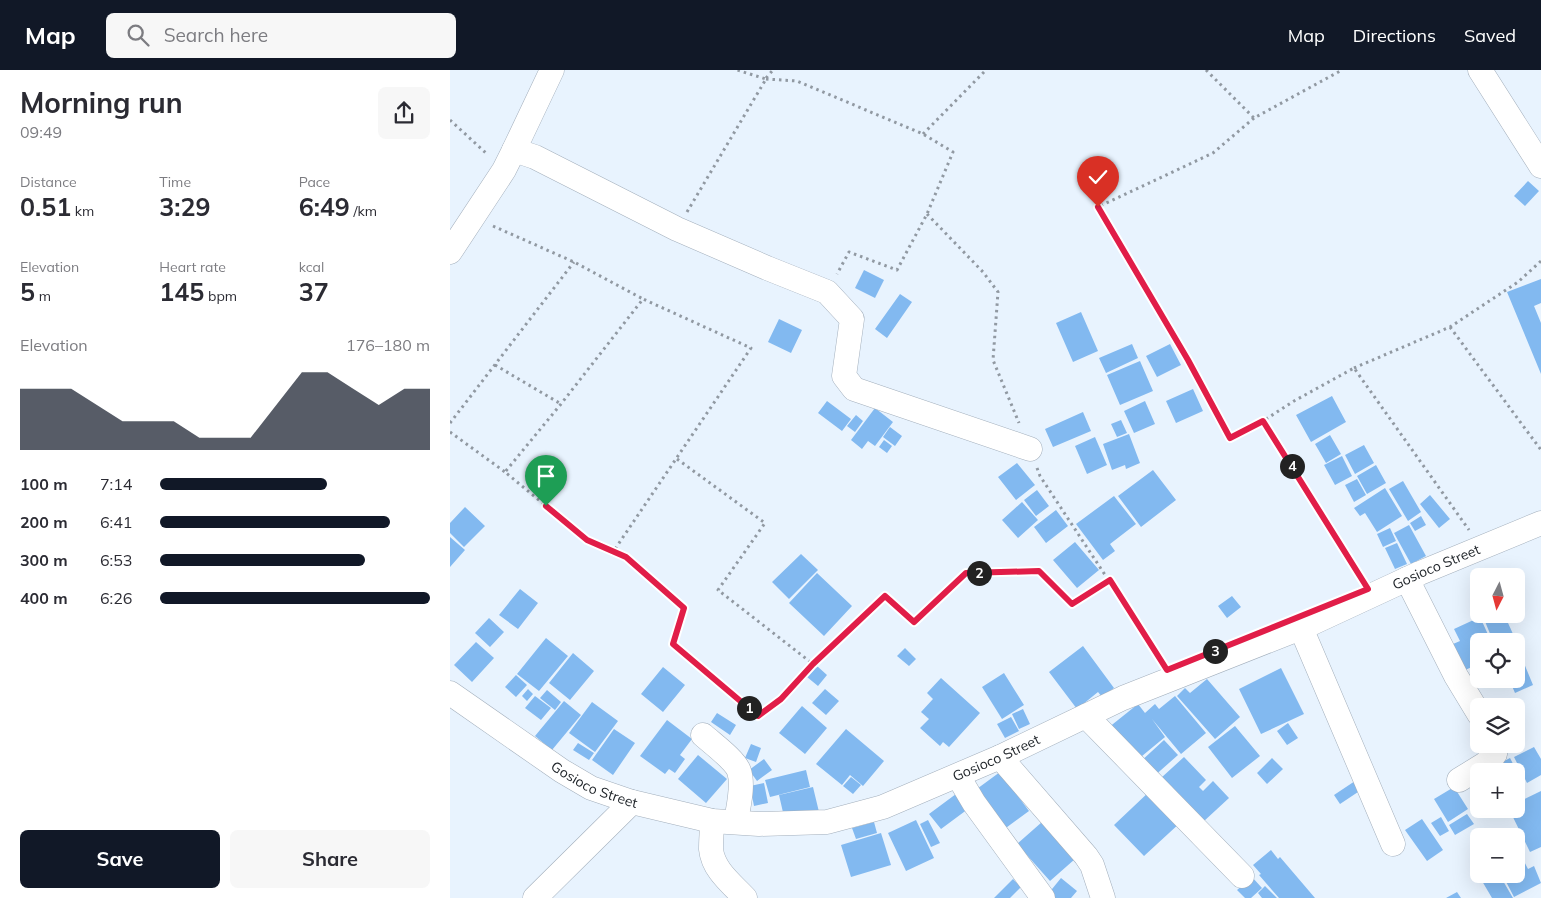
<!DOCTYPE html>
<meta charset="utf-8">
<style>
:root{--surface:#fff;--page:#f7f7f7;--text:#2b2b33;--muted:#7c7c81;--accent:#111827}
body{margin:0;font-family:Mulish,sans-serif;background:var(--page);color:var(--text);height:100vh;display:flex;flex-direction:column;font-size:19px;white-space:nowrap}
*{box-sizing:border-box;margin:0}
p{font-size:16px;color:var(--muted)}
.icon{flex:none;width:28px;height:28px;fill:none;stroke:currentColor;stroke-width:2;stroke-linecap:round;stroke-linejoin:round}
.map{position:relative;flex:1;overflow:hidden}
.panel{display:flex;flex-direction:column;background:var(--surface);width:450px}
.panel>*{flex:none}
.needle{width:32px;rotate:186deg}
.controls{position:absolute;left:1020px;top:498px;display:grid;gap:10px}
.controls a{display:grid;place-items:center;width:55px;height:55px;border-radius:8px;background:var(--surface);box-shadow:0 5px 20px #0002;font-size:25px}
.pin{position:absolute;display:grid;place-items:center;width:42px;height:42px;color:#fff;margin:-51px -21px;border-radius:50% 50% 50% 0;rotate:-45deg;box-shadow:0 0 5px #0007}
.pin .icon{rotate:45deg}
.km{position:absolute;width:25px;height:25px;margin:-12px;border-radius:50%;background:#222;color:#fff;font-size:14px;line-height:25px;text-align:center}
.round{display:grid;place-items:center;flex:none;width:52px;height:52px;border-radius:8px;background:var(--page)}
.headline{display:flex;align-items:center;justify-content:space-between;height:85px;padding:0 20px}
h1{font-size:28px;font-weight:700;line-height:38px}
.stats{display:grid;grid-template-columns:repeat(3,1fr);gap:8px;height:85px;padding:5px 20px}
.stats div{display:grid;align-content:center}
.stats b{font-size:25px;font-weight:700}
.stats small{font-size:14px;font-weight:400}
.stats p{font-size:14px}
.chart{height:140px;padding:10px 20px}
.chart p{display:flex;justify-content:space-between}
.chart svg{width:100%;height:90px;margin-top:5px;fill:var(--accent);opacity:.7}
.cta{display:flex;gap:10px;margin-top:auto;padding:10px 20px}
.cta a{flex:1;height:58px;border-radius:8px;background:var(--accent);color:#fff;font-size:20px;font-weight:700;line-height:58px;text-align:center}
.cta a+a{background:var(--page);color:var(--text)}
ul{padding:0 20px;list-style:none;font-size:16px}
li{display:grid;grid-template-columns:80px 60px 1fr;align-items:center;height:38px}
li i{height:12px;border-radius:6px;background:var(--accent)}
header{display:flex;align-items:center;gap:30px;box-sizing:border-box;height:70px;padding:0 25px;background:var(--accent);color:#fff}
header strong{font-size:24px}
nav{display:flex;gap:28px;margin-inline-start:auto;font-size:18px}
.search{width:350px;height:45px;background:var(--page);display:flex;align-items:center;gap:12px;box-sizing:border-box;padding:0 18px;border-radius:8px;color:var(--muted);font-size:19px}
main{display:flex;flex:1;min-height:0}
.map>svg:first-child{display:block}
.building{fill:#82b9f0}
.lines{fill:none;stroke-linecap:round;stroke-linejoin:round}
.minor-casing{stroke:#a3afbc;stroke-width:25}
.path{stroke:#9199a2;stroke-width:3;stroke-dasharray:2.5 4;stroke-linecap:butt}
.minor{stroke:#fff;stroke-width:24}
.route-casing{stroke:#fff;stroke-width:10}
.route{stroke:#e11d48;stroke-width:6}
.labels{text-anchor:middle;stroke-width:4;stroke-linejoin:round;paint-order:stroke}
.street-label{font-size:14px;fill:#1d2227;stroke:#fff}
</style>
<header>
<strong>Map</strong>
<div class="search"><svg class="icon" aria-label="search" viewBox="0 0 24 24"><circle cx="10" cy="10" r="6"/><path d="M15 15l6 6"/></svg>Search here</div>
<nav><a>Map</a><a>Directions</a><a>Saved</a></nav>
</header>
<main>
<section class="panel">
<div class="headline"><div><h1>Morning run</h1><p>09:49</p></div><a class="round"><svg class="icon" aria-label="share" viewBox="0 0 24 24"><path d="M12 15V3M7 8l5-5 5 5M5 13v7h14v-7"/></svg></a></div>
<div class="stats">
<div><p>Distance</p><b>0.51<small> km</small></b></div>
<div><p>Time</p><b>3:29</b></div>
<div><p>Pace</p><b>6:49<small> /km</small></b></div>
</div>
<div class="stats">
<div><p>Elevation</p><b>5<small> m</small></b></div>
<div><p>Heart rate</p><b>145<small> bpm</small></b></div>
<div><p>kcal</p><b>37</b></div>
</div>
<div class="chart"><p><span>Elevation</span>176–180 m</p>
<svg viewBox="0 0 160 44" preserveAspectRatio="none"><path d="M0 44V14L10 14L20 14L30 22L40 30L50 30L60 30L70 38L80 38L90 38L100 22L110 6L120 6L130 14L140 22L150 14L160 14V44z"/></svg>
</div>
<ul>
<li><b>100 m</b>7:14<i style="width:62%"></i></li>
<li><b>200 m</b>6:41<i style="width:85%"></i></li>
<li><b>300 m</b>6:53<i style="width:76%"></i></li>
<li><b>400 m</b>6:26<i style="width:100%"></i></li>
</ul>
<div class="cta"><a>Save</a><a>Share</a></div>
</section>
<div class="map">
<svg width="1091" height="828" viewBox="0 0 1091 828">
<rect width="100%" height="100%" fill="#e8f3fe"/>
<path class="building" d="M 1078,111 L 1089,121 L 1075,136 L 1064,126 Z
M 414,200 L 434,210 L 425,228 L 405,218 Z
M 1091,209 L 1091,233 L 1084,236 L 1091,253 L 1091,304 L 1057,222 Z
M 450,224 L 462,232 L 437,268 L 425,259 Z
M 631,242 L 648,281 L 623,292 L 606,253 Z
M 329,249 L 352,260 L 341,283 L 318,272 Z
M 682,274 L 688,288 L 656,303 L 649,288 Z
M 720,274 L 731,295 L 707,307 L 696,286 Z
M 690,291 L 703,321 L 670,335 L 657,305 Z
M 743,319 L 753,341 L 726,353 L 716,331 Z
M 882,326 L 896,352 L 861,372 L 846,345 Z
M 377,331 L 401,349 L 392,361 L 368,343 Z
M 695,331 L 705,354 L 684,363 L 674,341 Z
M 425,338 L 443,352 L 425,376 L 418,371 L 412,379 L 401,370 Z
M 633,342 L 641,361 L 603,377 L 595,359 Z
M 406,345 L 413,351 L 405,362 L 397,356 Z
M 671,350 L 677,363 L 667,367 L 661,354 Z
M 440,357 L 452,366 L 445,376 L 433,367 Z
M 679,364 L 690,393 L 676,399 L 675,395 L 662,400 L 653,374 Z
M 880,365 L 891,384 L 876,393 L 865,374 Z
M 645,367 L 657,395 L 637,404 L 625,376 Z
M 434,370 L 442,376 L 437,383 L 429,377 Z
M 914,375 L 924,393 L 905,404 L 895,385 Z
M 892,386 L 902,406 L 885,415 L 874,395 Z
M 567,393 L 585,415 L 566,430 L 548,407 Z
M 926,395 L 936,413 L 917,424 L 907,406 Z
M 703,400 L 726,430 L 691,457 L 668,426 Z
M 907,409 L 916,425 L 904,432 L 895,415 Z
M 953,411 L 971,442 L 958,451 L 939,419 Z
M 935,418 L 952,446 L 927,462 L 915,443 L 910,446 L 904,438 Z
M 587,420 L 599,436 L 586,446 L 574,430 Z
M 980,425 L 1000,449 L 989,458 L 970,434 Z
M 664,426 L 686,454 L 660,474 L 665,481 L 653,490 L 626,454 Z
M 572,432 L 588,450 L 568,468 L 552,450 Z
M 15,437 L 35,456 L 14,477 L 0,463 L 0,453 Z
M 606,440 L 618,456 L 596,473 L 584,457 Z
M 971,446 L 976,455 L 965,461 L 960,453 Z
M 959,455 L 976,486 L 961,494 L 944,463 Z
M 940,458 L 946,471 L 933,477 L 927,464 Z
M 0,467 L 15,480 L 0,497 Z
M 625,472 L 649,500 L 627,518 L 603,490 Z
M 947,473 L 957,494 L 945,499 L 935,478 Z
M 351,484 L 368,500 L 339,529 L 322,512 Z
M 367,503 L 402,536 L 374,566 L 339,533 Z
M 70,519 L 88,533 L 68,559 L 49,545 Z
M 782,526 L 791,537 L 777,548 L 768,536 Z
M 1046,544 L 1054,544 L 1063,564 L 1055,568 L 1056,571 L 1043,571 L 1034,549 Z
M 1030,547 L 1041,571 L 1029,571 L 1029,594 L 1015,600 L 1003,574 L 1010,571 L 1004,559 Z
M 39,548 L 54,562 L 40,577 L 25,563 Z
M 96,568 L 118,586 L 89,621 L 67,604 Z
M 26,572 L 44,588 L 22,612 L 4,595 Z
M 633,576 L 664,618 L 652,627 L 648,622 L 627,639 L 599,602 Z
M 455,578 L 466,589 L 459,596 L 447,586 Z
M 123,583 L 144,601 L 120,630 L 99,613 Z
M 1071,586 L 1083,615 L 1065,623 L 1059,609 L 1066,609 L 1066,588 Z
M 367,596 L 377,605 L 368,616 L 357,607 Z
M 213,597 L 235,615 L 213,642 L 191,624 Z
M 831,598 L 854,644 L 811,664 L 789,619 Z
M 554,603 L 574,635 L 552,649 L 532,617 Z
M 66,605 L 77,615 L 66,627 L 55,617 Z
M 491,608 L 530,643 L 499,677 L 493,672 L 490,676 L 470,658 L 479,649 L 471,642 L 483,629 L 477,623 Z
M 757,609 L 790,647 L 765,669 L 727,626 L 735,618 L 740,623 Z
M 78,619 L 83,624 L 77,631 L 72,626 Z
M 375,619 L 389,631 L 376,645 L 362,633 Z
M 97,620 L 111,632 L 105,640 L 90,628 Z
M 85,626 L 101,638 L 91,650 L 75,638 Z
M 725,626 L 756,663 L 731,684 L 702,649 L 715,667 L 686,691 L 658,658 L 688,634 L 695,643 L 705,634 L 709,639 Z
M 114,631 L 131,645 L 102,680 L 85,666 Z
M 142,632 L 168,651 L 145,682 L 119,663 Z
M 352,636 L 377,658 L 355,684 L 329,663 Z
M 573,639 L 580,654 L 569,659 L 562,644 Z
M 267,643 L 286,655 L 280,665 L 261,652 Z
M 561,647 L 569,661 L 555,668 L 547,654 Z
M 217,650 L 242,669 L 230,685 L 235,689 L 225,703 L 219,699 L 215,704 L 190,686 Z
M 838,653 L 848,668 L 837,675 L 827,661 Z
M 785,656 L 810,686 L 782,708 L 758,677 Z
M 164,659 L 185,673 L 163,705 L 142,690 Z
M 396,659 L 434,691 L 413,716 L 400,705 L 392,715 L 366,694 Z
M 714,670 L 728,685 L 702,708 L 689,693 Z
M 128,673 L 144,683 L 139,690 L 123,680 Z
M 301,674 L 311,678 L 306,692 L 295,688 Z
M 1084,677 L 1091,689 L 1091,705 L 1077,713 L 1064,687 Z
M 248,685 L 277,709 L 256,733 L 228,709 Z
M 734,687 L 756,710 L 749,717 L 753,721 L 763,711 L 779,728 L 753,752 L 711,708 Z
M 822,688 L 833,699 L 817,714 L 807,703 Z
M 1060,688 L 1072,711 L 1066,714 L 1066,701 L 1035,701 Z
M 314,689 L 322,700 L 307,711 L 299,700 Z
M 356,700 L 360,717 L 320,727 L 315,710 Z
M 550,702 L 579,741 L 549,763 L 520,724 Z
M 401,707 L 411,715 L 403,724 L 393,716 Z
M 905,711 L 911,720 L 890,734 L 884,725 Z
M 314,713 L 318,733 L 304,736 L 300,716 Z
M 363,717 L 369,742 L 335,751 L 329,725 Z
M 1004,717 L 1018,739 L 998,752 L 984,729 Z
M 701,720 L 731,752 L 694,786 L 664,755 Z
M 1091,721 L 1091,777 L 1080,782 L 1059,739 L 1066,739 L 1066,733 Z
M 506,724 L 518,739 L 491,759 L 479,744 Z
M 1017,744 L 1024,754 L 1005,765 L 999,755 Z
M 991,747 L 999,761 L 990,766 L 981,753 Z
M 972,749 L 993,780 L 977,791 L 955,760 Z
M 466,750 L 484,788 L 456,801 L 438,763 Z
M 478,750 L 490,773 L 481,777 L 470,754 Z
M 424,752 L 427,763 L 406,769 L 402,758 Z
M 592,752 L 625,789 L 600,811 L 567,774 Z
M 431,763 L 441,795 L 401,807 L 391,775 Z
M 1066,776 L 1078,799 L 1084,796 L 1091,813 L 1064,827 L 1052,804 L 1066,804 Z
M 821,780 L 828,789 L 830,787 L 865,828 L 829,828 L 809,805 L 811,804 L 803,795 Z
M 1046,804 L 1049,804 L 1063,828 L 1042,828 L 1032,811 Z
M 802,807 L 812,818 L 801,828 L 795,828 L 787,820 Z
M 611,808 L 627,821 L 621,828 L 603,828 L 598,824 Z
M 563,809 L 571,817 L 560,828 L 544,828 Z
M 815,816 L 827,828 L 812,828 L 808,823 Z
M 1007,822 L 1011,828 L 996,828 Z"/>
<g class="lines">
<g class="minor-casing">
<g id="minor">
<path d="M 102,0 L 64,80 L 85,87 L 227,159 L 317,198 L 377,222 L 402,249 L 394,306 L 404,319 L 580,379"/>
<path d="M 1030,0 L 1091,96"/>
<path d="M 0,182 L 54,100 L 64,80"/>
<path d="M 957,509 L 1006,606 L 1029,644"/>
<path d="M 851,558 L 943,774"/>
<path id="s1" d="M 0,623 L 112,701 L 141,718 L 182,732 L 262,751 L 309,754 L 377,752 L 433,737 L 550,687 L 673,628 L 858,555 L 970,503 L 1091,453"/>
<path d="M 636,646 L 792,806"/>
<path d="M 253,665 C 263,674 285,690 289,701 C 294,716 288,737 286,752"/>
<path d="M 550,687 L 636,786 L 642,795 L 653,828"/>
<path d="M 508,706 L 524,733 L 593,828"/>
<path d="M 1009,710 L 1035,694 L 1045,684 L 1046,674"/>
<path d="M 262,751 C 262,760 261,770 261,779 C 263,800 282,814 295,828"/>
<path d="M 85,828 L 182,732"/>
</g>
</g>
<path class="path" d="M 756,0 L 804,48 L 892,0
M 316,8 L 323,0
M 316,9 L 347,11 L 473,64 L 503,82 L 477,144 L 447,200 L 399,182 L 387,204
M 804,48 L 763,83 L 648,137 L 738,289 L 780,368 L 813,351
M 0,50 L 37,84
M 473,64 L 536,0
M 237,142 L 316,9 L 287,0
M 477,144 L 533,202 L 548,222 L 543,290 L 569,353
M 43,156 L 124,192 L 193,229
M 1000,257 L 1091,380
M 45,295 L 111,334
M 904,298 L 1000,257 L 1068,212 L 1091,191
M 0,353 L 124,192
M 0,362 L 55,402
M 227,389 L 315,453 L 268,520 L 363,594
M 587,398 L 590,406 L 711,590
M 163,482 L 137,470 L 55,402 L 111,334 L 193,229 L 301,278 L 163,482 L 176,487 L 234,538 L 223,574 L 308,646 L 331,629 L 363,594 L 435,526 L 464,552 L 516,503 L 589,501 L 622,533 L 660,510
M 911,508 L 813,351 L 844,331 L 904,298 L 1019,460"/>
<use href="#minor" class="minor"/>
</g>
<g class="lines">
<g class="route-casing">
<path id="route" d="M 96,436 L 137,470 L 176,487 L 234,538 L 223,574 L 308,646 L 331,629 L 363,594 L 435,526 L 464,552 L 516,503 L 589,501 L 622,534 L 660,510 L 717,600 L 918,519 L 813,351 L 780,368 L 738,290 L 648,137"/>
</g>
<use href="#route" class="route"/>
</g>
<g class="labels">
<g class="street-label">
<text dy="5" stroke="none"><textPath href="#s1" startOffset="1072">Gosioco Street</textPath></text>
<text dy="5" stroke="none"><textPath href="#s1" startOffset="592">Gosioco Street</textPath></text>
<text dy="5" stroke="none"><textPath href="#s1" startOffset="172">Gosioco Street</textPath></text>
</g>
</g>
</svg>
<div class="controls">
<a><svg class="needle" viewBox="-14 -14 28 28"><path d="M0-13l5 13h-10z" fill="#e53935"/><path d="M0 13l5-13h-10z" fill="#7c7c81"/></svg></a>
<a><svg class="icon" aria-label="locate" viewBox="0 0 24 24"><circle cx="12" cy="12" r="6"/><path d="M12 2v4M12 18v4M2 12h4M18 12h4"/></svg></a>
<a><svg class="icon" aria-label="layers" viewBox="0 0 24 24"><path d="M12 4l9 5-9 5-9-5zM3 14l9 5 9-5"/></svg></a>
<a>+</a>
<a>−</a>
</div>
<div class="pin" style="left:96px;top:436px;background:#1e9e55"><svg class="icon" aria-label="arrive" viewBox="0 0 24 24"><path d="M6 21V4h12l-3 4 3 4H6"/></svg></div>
<div class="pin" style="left:648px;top:137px;background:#d93025"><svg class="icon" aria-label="check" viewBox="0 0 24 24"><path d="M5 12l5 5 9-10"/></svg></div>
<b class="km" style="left:299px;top:638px">1</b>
<b class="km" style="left:529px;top:503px">2</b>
<b class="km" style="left:765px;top:581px">3</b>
<b class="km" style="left:842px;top:396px">4</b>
</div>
</main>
